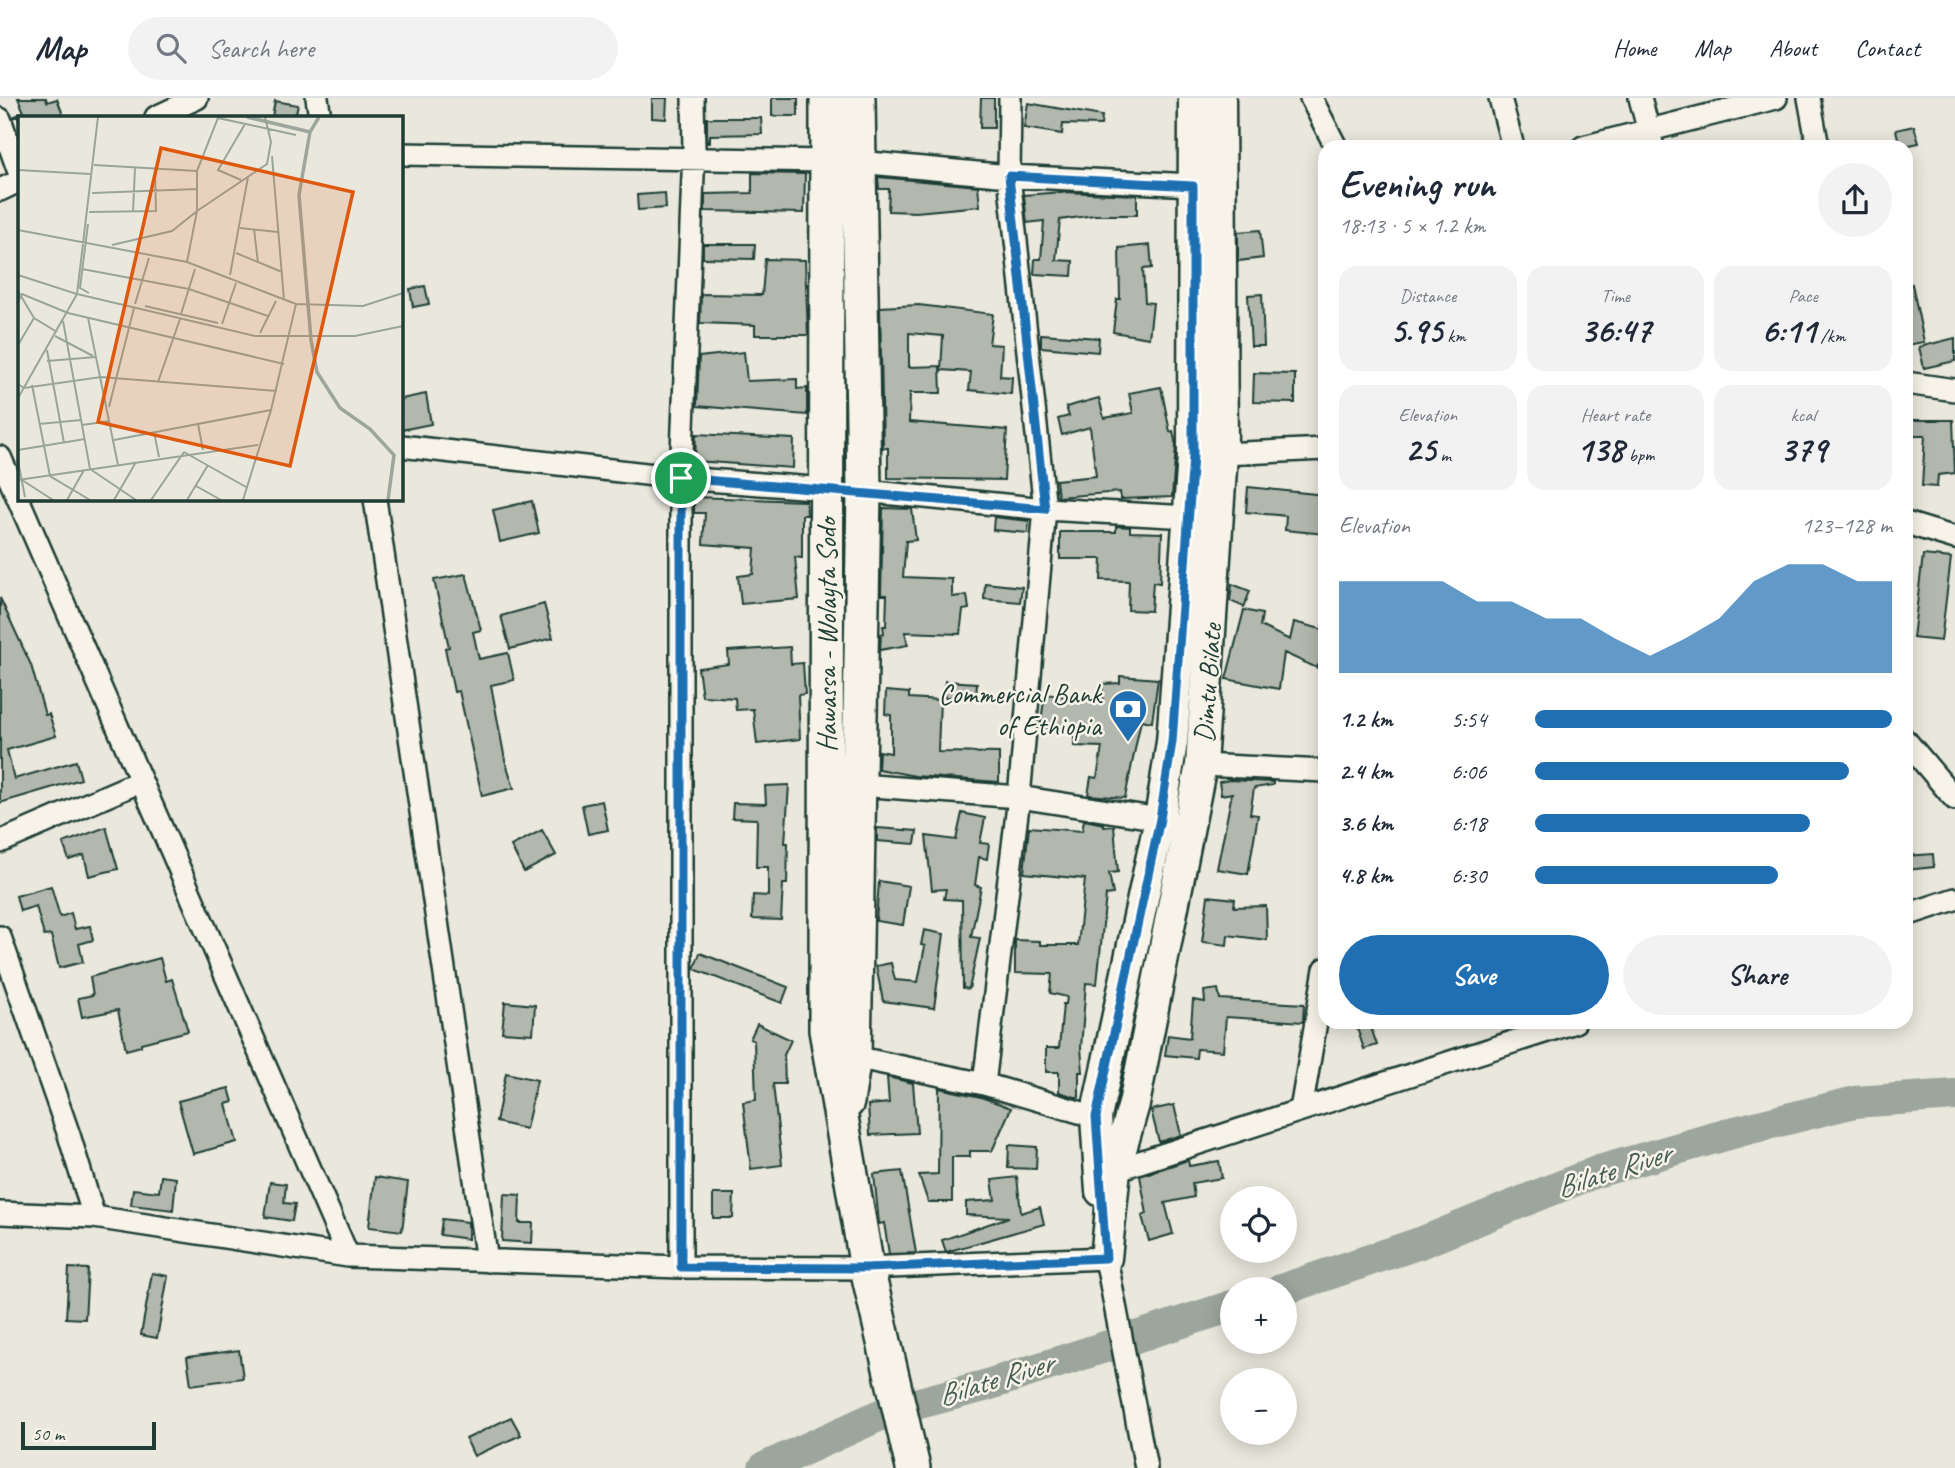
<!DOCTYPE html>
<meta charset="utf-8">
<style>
:root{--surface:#fff;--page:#f2f2f3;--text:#1f2937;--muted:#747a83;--line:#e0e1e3;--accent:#1f6fb2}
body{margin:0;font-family:Caveat,sans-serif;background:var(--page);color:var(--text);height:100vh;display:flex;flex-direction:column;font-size:26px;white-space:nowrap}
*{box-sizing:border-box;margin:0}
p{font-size:23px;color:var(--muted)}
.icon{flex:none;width:38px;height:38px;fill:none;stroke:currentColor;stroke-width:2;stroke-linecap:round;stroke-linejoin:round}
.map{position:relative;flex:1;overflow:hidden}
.side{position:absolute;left:1318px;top:42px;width:595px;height:889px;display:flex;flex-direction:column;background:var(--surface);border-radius:21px;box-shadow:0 4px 18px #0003}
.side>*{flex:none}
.buttons{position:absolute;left:1220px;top:1088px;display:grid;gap:14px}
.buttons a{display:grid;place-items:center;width:77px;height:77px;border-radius:50%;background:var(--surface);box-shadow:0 4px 18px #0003;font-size:35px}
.scale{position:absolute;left:21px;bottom:18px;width:135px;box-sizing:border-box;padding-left:7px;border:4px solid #1f3d34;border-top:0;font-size:19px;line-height:24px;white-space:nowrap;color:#1f3d34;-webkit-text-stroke:5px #f7f3e8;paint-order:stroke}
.pin{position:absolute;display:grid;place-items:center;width:60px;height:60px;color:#fff;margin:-30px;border:4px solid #fff;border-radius:50%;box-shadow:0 2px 7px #0007}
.round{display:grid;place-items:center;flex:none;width:74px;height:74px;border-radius:37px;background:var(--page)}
.summary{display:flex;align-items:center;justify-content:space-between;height:119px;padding:0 21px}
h1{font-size:38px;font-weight:800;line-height:52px}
.figures{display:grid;grid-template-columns:repeat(3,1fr);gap:10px;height:119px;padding:7px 21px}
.figures div{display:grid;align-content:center;border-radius:18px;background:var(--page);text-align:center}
.figures b{font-size:35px;font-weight:800}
.figures small{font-size:19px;font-weight:400}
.figures p{font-size:19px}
.chart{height:196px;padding:14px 21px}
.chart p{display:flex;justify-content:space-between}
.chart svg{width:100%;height:126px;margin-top:7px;fill:var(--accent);opacity:.7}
.button{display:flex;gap:14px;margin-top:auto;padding:14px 21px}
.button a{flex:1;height:80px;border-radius:42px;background:var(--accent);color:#fff;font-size:28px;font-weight:800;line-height:80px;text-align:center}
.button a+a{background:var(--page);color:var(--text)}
ul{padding:0 21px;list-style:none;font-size:23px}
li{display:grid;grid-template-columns:112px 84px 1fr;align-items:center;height:52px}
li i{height:18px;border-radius:9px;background:var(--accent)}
header{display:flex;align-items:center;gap:42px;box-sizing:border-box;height:98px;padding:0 35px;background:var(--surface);border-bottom:2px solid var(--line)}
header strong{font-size:33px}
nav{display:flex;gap:38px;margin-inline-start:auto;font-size:24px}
.search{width:490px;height:63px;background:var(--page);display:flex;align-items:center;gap:18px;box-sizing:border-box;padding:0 24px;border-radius:38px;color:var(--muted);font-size:26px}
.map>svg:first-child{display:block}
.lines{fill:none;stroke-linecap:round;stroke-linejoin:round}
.river{stroke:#9ca69c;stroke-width:32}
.building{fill:#b2b8ae;stroke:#1f3d34;stroke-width:2}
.minor-casing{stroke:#1f3d34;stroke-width:26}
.secondary-casing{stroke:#1f3d34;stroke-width:35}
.primary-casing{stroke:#1f3d34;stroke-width:38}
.minor{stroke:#f7f3e8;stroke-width:21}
.secondary{stroke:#f7f3e8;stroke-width:30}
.primary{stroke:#f7f3e8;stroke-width:33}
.route-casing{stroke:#fff;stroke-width:14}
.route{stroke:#1f6fb2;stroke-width:9}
.labels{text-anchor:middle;stroke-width:5;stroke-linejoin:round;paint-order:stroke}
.street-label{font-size:28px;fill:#1f3d34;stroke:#f7f3e8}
.poi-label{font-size:28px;fill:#1f3d34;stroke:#f7f3e8;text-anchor:end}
.water-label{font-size:30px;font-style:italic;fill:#445c53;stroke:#f7f3e8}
.inset-river{fill:none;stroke:#9ca69c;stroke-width:3.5}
.inset-road{fill:none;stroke:#99a499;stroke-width:2}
.view{fill:#de580e;fill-opacity:0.15;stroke:#de580e;stroke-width:3.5}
.inset-edge{fill:none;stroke:#1f3d34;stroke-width:3.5}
</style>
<header>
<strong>Map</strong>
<div class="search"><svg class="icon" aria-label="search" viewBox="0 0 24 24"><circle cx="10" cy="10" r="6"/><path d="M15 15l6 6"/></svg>Search here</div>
<nav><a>Home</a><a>Map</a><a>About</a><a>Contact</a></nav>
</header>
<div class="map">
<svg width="1955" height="1370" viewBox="0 0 1955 1370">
<rect width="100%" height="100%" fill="#eae8dd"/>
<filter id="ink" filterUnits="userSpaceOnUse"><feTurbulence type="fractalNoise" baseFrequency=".0143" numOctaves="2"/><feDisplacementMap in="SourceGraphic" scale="14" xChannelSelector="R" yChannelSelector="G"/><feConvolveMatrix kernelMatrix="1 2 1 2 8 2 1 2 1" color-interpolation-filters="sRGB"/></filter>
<g filter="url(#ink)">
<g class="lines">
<path class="river" d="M 1281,1192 L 1420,1145 L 1596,1074 L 1739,1033 L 1855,1004 L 1955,997
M 764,1370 L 889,1313 L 984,1288 L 1232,1208"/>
</g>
<path class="building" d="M 18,0 L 46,0 L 47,4 L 57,1 L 64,19 L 13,19 L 24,14 Z
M 652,0 L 667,0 L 666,21 L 652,20 Z
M 772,0 L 798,0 L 798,18 L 772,18 Z
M 981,0 L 994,0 L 994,30 L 980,30 Z
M 275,3 L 298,7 L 295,19 L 272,19 Z
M 1028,5 L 1102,18 L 1101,27 L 1063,26 L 1062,36 L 1024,30 Z
M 707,20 L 761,20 L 762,36 L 710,37 L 710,45 L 707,45 Z
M 1914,28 L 1919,45 L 1900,49 L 1896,32 Z
M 752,75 L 805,76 L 804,115 L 705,113 L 705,96 L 752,95 Z
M 878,79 L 978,88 L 980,108 L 916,114 L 888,113 L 889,91 L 879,91 Z
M 1062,94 L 1137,97 L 1137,117 L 1094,117 L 1060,122 L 1056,162 L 1073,163 L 1072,178 L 1034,176 L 1035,161 L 1041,161 L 1044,123 L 1027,125 L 1024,97 Z
M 665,95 L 666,110 L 638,112 L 637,97 Z
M 1260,132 L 1263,160 L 1238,163 L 1238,134 Z
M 703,146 L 755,146 L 754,161 L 703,160 Z
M 1150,147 L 1152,170 L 1143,171 L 1145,204 L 1153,205 L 1149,240 L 1113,234 L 1117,201 L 1120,201 L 1119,150 Z
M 765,161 L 805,162 L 808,237 L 755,237 L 755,227 L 700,225 L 701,196 L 762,197 Z
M 1912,186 L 1924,244 L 1906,247 L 1906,187 Z
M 425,188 L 429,206 L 413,209 L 410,191 Z
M 1262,196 L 1264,248 L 1251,248 L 1248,197 Z
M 919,207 L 993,216 L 989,246 L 1002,247 L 1000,278 L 1012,279 L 1011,296 L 969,292 L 971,274 L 941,272 L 943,238 L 909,235 L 909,269 L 940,268 L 941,295 L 910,295 L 909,324 L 1007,332 L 1004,382 L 888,380 L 888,350 L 883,350 L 880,209 Z
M 1041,236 L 1099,240 L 1098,254 L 1041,249 Z
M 1955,240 L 1955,263 L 1924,270 L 1919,249 Z
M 744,254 L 747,283 L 797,281 L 797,291 L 807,290 L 807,317 L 697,308 L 699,259 Z
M 1254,275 L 1295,276 L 1295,305 L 1253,304 Z
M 1161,289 L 1170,334 L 1173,333 L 1176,348 L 1172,399 L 1121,401 L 1120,394 L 1058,399 L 1056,382 L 1096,378 L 1090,329 L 1062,337 L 1058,321 L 1069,318 L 1066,309 L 1099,300 L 1104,320 L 1133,315 L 1129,295 Z
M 426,296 L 431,326 L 401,332 L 401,301 Z
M 1909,322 L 1953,322 L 1955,375 L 1938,377 L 1937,389 L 1922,388 L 1925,337 L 1909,337 Z
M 696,336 L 794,341 L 793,370 L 695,363 Z
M 1248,389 L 1325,397 L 1325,436 L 1285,432 L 1286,418 L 1246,414 Z
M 694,399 L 806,403 L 807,417 L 802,417 L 802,460 L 795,459 L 799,501 L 741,506 L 738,478 L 753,476 L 755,450 L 703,446 L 705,415 L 694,415 Z
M 532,403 L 539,435 L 500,444 L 493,412 Z
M 883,410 L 912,411 L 916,442 L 906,443 L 903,479 L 952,481 L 952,499 L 967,497 L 969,511 L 963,512 L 960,536 L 905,534 L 908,547 L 880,552 L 881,536 L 884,535 L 883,528 L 886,528 L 887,497 L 881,497 Z
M 994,419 L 1029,423 L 1028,435 L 993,432 Z
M 1116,428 L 1130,429 L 1130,434 L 1162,435 L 1160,485 L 1153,484 L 1151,513 L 1128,512 L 1129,483 L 1101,482 L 1102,461 L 1060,461 L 1060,434 L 1116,434 Z
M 1923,457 L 1951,460 L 1941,543 L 1913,540 Z
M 466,476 L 481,532 L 473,534 L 479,561 L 508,555 L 514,582 L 491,587 L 505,662 L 514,690 L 482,698 L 459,593 L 454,594 L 445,550 L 449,549 L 434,482 Z
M 985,485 L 1022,489 L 1020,504 L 984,501 Z
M 1232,486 L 1250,493 L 1244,509 L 1230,503 Z
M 0,500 L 31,567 L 45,617 L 49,616 L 56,638 L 7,652 L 14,681 L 76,663 L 81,681 L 0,705 Z
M 544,506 L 553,540 L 510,551 L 501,518 Z
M 1244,512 L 1262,516 L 1260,528 L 1290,542 L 1294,524 L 1325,532 L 1325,553 L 1317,570 L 1284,555 L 1279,591 L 1226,581 Z
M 790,549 L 791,566 L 803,565 L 805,596 L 798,597 L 800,641 L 757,646 L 753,611 L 736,612 L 735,600 L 702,598 L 698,570 L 729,566 L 728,553 Z
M 1120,578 L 1158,581 L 1152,624 L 1141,622 L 1125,700 L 1088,697 L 1091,679 L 1097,680 L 1102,649 L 1074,648 L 1074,631 L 1040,629 L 1045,596 L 1103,603 L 1102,586 L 1120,585 Z
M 945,583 L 977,585 L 976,600 L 944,599 Z
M 886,593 L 909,595 L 909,600 L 940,602 L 938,654 L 999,655 L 999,684 L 915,678 L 878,671 L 879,653 L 891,655 L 891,617 L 885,616 Z
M 1230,682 L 1273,684 L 1273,687 L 1254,690 L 1250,716 L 1258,717 L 1248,776 L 1217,771 L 1232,695 L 1221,697 L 1219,684 Z
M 789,687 L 785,745 L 788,745 L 787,786 L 783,786 L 781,822 L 752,821 L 753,797 L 768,798 L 768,769 L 756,769 L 757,721 L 732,720 L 733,705 L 766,706 L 765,688 Z
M 602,703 L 608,732 L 588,736 L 582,707 Z
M 962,715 L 985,720 L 980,745 L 989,746 L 987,761 L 979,759 L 975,787 L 981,789 L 971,839 L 980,840 L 969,891 L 963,890 L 962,802 L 944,801 L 946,791 L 932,792 L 926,738 L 956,742 Z
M 1084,722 L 1104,726 L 1104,729 L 1114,728 L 1118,774 L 1109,775 L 1113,796 L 1106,797 L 1097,886 L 1086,885 L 1081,950 L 1083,974 L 1079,974 L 1079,999 L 1075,999 L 1059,994 L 1059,974 L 1046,974 L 1046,950 L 1059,950 L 1063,906 L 1066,906 L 1067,899 L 1050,895 L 1052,876 L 1015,875 L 1015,842 L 1040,843 L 1040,847 L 1078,847 L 1085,781 L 1024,775 L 1029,729 L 1082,733 Z
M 106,729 L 118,771 L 89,778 L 84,757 L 69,762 L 63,745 Z
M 877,730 L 917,733 L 915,746 L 877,743 Z
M 542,732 L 556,757 L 524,774 L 511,748 Z
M 1933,756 L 1934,769 L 1907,772 L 1906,758 Z
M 879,783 L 909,788 L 903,827 L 876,823 Z
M 51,788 L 60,819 L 71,815 L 75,831 L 90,828 L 93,842 L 79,846 L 83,864 L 59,870 L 51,837 L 44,838 L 36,808 L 20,813 L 16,798 Z
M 1208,798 L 1235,801 L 1234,809 L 1266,808 L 1267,842 L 1228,837 L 1227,847 L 1202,844 Z
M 924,832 L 944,836 L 934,910 L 883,903 L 876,868 L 891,865 L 895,882 L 918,884 L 925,848 L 921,847 Z
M 700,855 L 788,889 L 782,905 L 694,871 Z
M 160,860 L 166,883 L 172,881 L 188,933 L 141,945 L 141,948 L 126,952 L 118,912 L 82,919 L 78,900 L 93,897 L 90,879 Z
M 1218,891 L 1220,901 L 1304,906 L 1303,924 L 1226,919 L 1223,953 L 1197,951 L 1196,960 L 1165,957 L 1168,937 L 1190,940 L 1193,902 L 1205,904 L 1204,893 Z
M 505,904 L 535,907 L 533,936 L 502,934 Z
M 1355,924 L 1369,924 L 1377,947 L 1364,951 Z
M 757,926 L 791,942 L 784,957 L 785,986 L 773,986 L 782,1067 L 751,1071 L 743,1004 L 756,1002 L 754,943 L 750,941 Z
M 506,975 L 537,982 L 526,1031 L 496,1024 Z
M 887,979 L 913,985 L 917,1035 L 870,1037 L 868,1007 L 889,1005 Z
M 229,990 L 233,1004 L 226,1006 L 237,1044 L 193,1056 L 178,1003 Z
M 939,990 L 981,999 L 1011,1010 L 992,1053 L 970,1053 L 970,1059 L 952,1059 L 952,1104 L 928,1104 L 919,1077 L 938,1076 Z
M 1174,1007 L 1181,1037 L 1159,1044 L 1151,1012 Z
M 1009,1047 L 1037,1049 L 1036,1071 L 1008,1070 Z
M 1188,1062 L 1189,1068 L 1219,1063 L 1222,1080 L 1192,1085 L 1194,1099 L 1165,1105 L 1173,1136 L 1149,1143 L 1142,1118 L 1147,1116 L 1140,1078 Z
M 902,1073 L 916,1155 L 889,1156 L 884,1125 L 879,1126 L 874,1076 Z
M 161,1078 L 176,1080 L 173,1112 L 131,1107 L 133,1091 L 159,1094 Z
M 375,1079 L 408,1084 L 402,1133 L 369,1129 Z
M 1017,1079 L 1021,1115 L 1040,1109 L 1044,1126 L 946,1154 L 942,1142 L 1009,1119 L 966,1117 L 966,1104 L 995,1102 L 992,1082 Z
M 270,1084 L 286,1086 L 284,1105 L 295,1106 L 292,1123 L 265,1119 Z
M 504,1096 L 520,1097 L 519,1125 L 533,1125 L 532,1145 L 502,1143 Z
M 713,1096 L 734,1096 L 733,1120 L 713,1120 Z
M 442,1121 L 468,1124 L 468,1141 L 440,1137 Z
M 69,1170 L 88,1171 L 85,1221 L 66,1220 Z
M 152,1175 L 168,1178 L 157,1240 L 141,1237 Z
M 239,1252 L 243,1280 L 191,1287 L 187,1259 Z
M 511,1319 L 521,1337 L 474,1358 L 466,1341 Z"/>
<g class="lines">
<g class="minor-casing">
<path id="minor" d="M 317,0 L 320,19
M 1311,0 L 1336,49
M 1500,0 L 1513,49
M 1640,0 L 1653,49
M 1809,0 L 1818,49
M 156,19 L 197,0
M 0,21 L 19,74
M 1583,49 L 1776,0
M 401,56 L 827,63
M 859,64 L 1009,78 L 1193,87
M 0,92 L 19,83
M 1906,285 L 1955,292
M 401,348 L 681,380 L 827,391
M 1222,356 L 1325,351
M 0,359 L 348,1158
M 864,393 L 1045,411 L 1189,419
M 375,401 L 487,1163
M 1906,425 L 1955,440
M 1906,643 L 1955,701
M 1201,667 L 1325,673
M 859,687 L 1019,699 L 1160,721
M 0,744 L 141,683
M 1906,817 L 1955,801
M 0,839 L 69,1037 L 94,1119
M 854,959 L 984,986 L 1096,1019
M 984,986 L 1019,699 L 1045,411 L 1009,78 L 1010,0
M 1301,1012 L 1325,871
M 1115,1072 L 1575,924
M 0,1115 L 94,1119 L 348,1158 L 681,1169 L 867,1170 L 1106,1160 L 1146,1370
M 681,1169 L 681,380 L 694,52 L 693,0"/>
</g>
<g class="secondary-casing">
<path id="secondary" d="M 1101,1093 L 1096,1019 L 1160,721 L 1172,644 L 1193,358 L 1194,0
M 1106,1160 L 1115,1072 L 1134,1006 L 1201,667 L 1222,356 L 1220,0"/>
</g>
<g class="primary-casing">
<path id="primary" d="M 827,0 L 826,932 L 867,1170 L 913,1370
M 847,1004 L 854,959 L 864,393 L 858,0"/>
</g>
<use href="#minor" class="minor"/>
<use href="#secondary" class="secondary"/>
<use href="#primary" class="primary"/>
</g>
</g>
<g class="lines" filter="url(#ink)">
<g class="route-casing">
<path id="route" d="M 1009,78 L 1193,88 L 1193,358 L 1172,644 L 1160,721 L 1096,1019 L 1106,1160 L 867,1170 L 681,1169 L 681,380 L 1045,411 Z"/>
</g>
<use href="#route" class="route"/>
</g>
<defs>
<g id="bank-pin" transform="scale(2.0125)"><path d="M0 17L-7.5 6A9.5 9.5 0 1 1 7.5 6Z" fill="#1f6fb2" stroke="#f7f3e8"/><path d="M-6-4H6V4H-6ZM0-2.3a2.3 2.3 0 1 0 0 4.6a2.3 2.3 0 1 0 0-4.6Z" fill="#fff"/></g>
</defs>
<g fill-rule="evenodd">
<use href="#bank-pin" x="1128" y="611"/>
</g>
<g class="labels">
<g class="street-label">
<text transform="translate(826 537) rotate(-90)" y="10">Hawassa - Wolayta Sodo</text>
<text transform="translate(1207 585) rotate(-86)" y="10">Dimtu Bilate</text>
</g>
<g class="poi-label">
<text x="1101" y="605">Commercial Bank<tspan x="1101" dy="32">of Ethiopia</tspan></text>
</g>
<g class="water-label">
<text transform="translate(1613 1072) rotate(-18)" y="10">Bilate River</text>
<text transform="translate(995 1281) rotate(-17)" y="10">Bilate River</text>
</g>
</g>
<g transform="translate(18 18)">
<rect width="385" height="385" fill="#eae8dd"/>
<path class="inset-river" d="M 229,1 L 292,16M 301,1 L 292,16 L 281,79 L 293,224 L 299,256 L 322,292 L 352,313 L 376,339 L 370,384"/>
<path class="inset-road" d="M 80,1 L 59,178 L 237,220 L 337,220 L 385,210M 254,40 L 266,184M 76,49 L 179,55M 0,54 L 72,58M 223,64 L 200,54 L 227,8M 74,77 L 179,73M 71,96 L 138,95 L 137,52M 115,96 L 117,52M 70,108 L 62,172 L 71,177M 222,112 L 260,116M 236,113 L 240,147M 0,114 L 169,146 L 278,188M 94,129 L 154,115 L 179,95 L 179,55 L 200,2 L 278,19M 218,137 L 264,156M 169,146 L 179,95 L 249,48 L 253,26 L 247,1M 64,153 L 171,173 L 250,200M 0,159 L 59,178 L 0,282M 212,159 L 230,61M 0,175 L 16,202 L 39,216M 0,186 L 4,178 L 50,197 L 266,248M 117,188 L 131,142M 127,190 L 200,207M 163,198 L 177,153M 70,202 L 100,349M 45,205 L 72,353 L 118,384M 204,208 L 218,167M 242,217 L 258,185M 37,220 L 75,240M 0,229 L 16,202M 29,234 L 46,327M 29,245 L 78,241M 140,266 L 162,203M 0,268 L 6,272 L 83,261 L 259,275M 14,269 L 32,360 L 72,384M 91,291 L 116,192M 21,308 L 63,304M 180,308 L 185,334M 64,309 L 92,305M 136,316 L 141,341M 96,324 L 253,294M 0,334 L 67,323M 166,336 L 228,371M 0,345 L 7,381M 0,364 L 240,329M 4,364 L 35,384M 178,370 L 203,384M 49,384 L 66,354M 96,384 L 118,346M 133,384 L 166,336M 169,384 L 190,349M 225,384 L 253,294 L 278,188 L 345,190 L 385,177"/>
<path class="view" d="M 143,32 L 335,76 L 272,350 L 80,306 Z"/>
<rect width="385" height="385" class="inset-edge"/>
</g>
</svg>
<div class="buttons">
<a><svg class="icon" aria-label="locate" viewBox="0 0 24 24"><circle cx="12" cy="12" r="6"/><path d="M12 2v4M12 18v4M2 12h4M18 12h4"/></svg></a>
<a>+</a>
<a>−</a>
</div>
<div class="scale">50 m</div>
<div class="pin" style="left:681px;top:380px;background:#1e9e55"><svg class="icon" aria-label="arrive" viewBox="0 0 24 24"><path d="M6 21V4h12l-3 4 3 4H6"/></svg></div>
<section class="side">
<div class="summary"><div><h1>Evening run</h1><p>18:13 · 5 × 1.2 km</p></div><a class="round"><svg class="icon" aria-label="share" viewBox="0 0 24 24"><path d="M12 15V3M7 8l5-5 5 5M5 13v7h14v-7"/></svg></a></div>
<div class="figures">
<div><p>Distance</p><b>5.95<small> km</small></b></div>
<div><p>Time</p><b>36:47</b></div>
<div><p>Pace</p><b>6:11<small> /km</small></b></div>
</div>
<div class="figures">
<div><p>Elevation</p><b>25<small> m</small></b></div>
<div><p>Heart rate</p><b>138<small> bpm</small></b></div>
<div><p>kcal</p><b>379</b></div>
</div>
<div class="chart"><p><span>Elevation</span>123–128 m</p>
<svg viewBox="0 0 160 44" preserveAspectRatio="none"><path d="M0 44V12L10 12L20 12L30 12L40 19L50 19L60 25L70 25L80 32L90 38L100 32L110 25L120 12L130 6L140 6L150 12L160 12V44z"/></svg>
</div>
<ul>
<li><b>1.2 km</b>5:54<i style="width:100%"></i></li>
<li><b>2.4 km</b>6:06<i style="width:88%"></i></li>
<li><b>3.6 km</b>6:18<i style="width:77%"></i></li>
<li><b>4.8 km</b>6:30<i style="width:68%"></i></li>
</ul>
<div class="button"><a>Save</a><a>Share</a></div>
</section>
</div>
